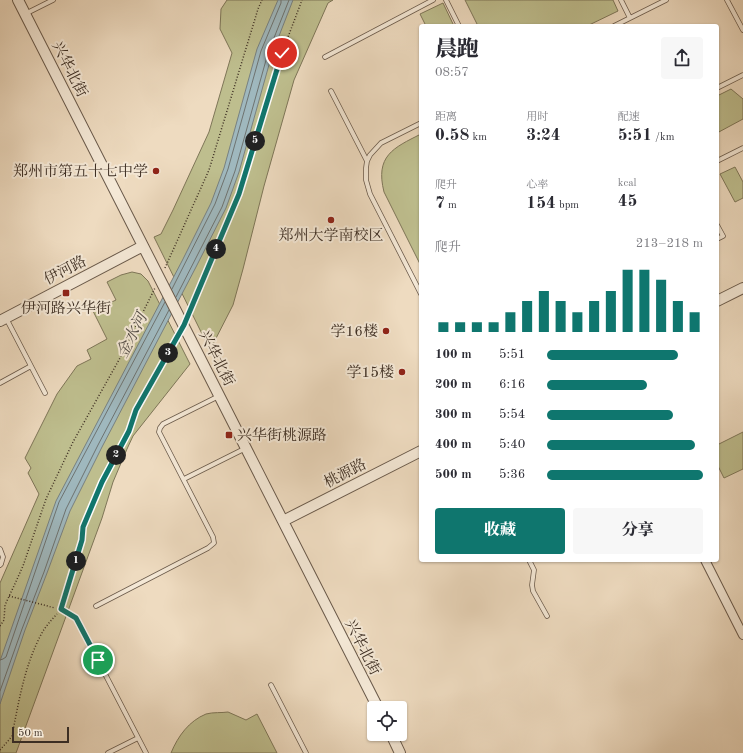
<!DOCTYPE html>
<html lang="zh">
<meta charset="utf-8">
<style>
:root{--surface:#fff;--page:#f7f7f7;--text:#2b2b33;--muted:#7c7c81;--accent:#0f766e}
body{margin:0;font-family:"Old Standard TT","Noto Serif SC",serif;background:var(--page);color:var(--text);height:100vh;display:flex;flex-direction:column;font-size:15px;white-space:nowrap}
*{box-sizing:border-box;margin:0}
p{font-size:13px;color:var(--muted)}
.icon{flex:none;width:22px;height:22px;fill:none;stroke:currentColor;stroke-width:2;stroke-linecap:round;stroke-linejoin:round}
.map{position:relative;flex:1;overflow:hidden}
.drawer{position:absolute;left:419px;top:24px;width:300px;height:538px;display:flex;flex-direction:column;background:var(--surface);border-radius:4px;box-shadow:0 1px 3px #0004}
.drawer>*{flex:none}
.buttons{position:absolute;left:367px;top:701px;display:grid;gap:8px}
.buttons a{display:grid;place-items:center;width:40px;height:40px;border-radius:4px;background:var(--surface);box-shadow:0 1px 3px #0004;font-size:20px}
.scale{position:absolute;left:12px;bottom:10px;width:57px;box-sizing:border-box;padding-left:4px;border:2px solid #3d2e23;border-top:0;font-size:11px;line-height:14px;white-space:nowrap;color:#3d2e23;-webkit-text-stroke:3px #f4e8d6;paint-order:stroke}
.pin{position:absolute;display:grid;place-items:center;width:34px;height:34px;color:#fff;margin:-17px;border:2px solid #fff;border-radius:50%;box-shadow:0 1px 4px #0007}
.km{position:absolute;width:20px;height:20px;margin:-10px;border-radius:50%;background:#222;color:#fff;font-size:11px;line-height:20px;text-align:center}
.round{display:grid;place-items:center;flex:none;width:42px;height:42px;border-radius:4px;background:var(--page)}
.summary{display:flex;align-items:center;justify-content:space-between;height:68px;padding:0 16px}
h1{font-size:22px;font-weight:800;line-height:30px}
.figures{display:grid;grid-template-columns:repeat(3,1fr);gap:6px;height:68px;padding:4px 16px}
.figures div{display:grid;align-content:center}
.figures b{font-size:17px;font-weight:800}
.figures small{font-size:11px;font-weight:400}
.figures p{font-size:11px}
.chart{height:112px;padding:8px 16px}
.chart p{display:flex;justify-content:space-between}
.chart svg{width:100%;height:72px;margin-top:4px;stroke:var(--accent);stroke-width:6}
.primary-button{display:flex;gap:8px;margin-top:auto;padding:8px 16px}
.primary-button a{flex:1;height:46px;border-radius:4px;background:var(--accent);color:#fff;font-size:16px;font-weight:800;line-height:46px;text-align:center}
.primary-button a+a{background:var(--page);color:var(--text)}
ul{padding:0 16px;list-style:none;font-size:13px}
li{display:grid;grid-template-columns:64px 48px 1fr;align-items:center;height:30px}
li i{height:10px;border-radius:5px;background:var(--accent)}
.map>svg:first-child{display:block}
.green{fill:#bebe8e;stroke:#7e7658}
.water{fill:#9fb8be;stroke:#788180}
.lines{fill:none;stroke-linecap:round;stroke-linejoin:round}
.shore{stroke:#6e7370;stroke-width:1}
.service-casing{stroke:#69594a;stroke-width:5.5}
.minor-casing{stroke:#69594a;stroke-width:10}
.tertiary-casing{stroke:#69594a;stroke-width:12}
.path{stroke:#3d2e23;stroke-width:1.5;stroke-dasharray:1 2;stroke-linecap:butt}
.service{stroke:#f4e8d6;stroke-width:4}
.minor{stroke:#f4e8d6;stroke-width:8}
.tertiary{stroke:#f4e8d6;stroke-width:10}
.route-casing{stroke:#fff;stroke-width:8}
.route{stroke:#0f766e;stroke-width:5}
.poi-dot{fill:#8f2418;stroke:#f4e8d6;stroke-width:1.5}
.labels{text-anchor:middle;stroke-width:4;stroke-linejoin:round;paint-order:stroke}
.street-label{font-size:15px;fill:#3d2e23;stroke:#f4e8d6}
.poi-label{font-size:15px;fill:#3d2e23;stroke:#f4e8d6;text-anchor:end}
.water-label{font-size:16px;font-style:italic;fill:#56504a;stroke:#f4e8d6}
</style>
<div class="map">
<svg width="743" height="753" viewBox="0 0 743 753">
<rect width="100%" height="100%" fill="#eedbc0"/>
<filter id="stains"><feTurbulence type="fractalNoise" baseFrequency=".005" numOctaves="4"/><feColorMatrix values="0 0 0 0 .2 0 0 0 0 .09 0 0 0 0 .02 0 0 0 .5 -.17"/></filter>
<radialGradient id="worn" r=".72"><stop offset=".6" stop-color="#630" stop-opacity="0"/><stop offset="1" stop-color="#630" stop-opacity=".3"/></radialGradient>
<path class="green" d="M 227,0 L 333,0 L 328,3 L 294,80 L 264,186 L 243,269 L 233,305 L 210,350 L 154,237 L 161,234 L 173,210 L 209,132 L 232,53 L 220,29 L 221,9 Z
M 465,0 L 613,0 L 618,11 L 587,26 L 478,26 Z
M 443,3 L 454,26 L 426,26 L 420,14 Z
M 731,89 L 743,99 L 743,119 L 717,133 L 717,96 Z
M 421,134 L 421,266 L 384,192 C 375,156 393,148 421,134 Z
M 735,167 L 743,182 L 743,198 L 735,202 L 720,174 Z
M 132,272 L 141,274 L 148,281 L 190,364 L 133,436 L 127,449 L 113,482 L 102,518 L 16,753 L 0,753 L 0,583 L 39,494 L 28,473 L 31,468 L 25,458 L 57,394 L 77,366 L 91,359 L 87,350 L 107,339 L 93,311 L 116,300 L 107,282 L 121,275 Z
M 743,432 L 743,469 L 724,478 L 717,464 L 717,445 Z
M 228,712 L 246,720 L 257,714 L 277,753 L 171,753 C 178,736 189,721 206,714 C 213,712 222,713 228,712 Z"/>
<path class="water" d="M 278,0 L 293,0 L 272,54 L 239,172 L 226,208 L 196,267 L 102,447 L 70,511 L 47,573 L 25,630 L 0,704 L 0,661 L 56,501 L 182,261 L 211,203 L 224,168 L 257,49 Z"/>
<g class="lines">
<path class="shore" d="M 172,289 L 215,204 L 228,169 L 261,51 L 281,3 L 281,0
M 176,297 L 222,207 L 235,171 L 268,53 L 289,0
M 0,660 L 3,659 L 6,657 L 59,502 L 165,302
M 0,691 L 22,629 L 44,572 L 66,509 L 98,445 L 169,310"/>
<g class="service-casing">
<path id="service" d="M 446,0 L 459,26
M 621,0 L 630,18
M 727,0 L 743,30
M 25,14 L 53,0
M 614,26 L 666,0
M 325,57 L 433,0
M 717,88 L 743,75
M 331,91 L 367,161
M 421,123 L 381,143 L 370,155 L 367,161 L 366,168 L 366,180 L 370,194 L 421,294
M 717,161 L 743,148
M 717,225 L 723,236 L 717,239
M 6,318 L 45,393
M 0,383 L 31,366
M 184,479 L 246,448
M 0,549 L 3,557 L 1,564 L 0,565
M 529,560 L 534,570 L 532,585 L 533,591 L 547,616
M 96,606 L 208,548 L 214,543 L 213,537 L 159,432 L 160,428 L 163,424 L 219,396
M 61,609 L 76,618 L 146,753
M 271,685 L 306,753
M 108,753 L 138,738"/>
</g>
<g class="minor-casing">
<path id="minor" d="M 705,560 L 743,635"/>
</g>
<g class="tertiary-casing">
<path id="tertiary" d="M 18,0 L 378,708
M 717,301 L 743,288
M 0,321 L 143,246
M 283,521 L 421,451
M 391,734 L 400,753"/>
</g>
<path class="path" d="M 165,268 L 209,170 L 258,9 L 262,0
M 188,316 L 239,194 L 282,53 L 302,0
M 9,596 L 55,608
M 63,604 L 82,540 L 83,527 L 102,482 L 129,431 L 136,410 L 178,335
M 0,626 L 4,620 L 5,605 L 13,588 L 23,566 L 46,499 L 73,442 L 120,358 L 155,288
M 0,750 L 8,741 L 12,736 C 19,700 25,663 43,631 C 47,625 52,619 57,614"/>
<use href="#service" class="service"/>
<use href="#minor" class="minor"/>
<use href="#tertiary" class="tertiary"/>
</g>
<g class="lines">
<g class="route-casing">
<path id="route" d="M 98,660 L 76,618 L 61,609 L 82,540 L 83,527 L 102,482 L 129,431 L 136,410 L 184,325 L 239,194 L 282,53"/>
</g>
<use href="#route" class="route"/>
</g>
<g class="poi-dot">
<circle cx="156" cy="171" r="4"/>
<circle cx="331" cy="220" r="4"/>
<rect x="62" y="289" width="8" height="8" rx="2"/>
<circle cx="386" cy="331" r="4"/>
<circle cx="402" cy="372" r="4"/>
<rect x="225" y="431" width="8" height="8" rx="2"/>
</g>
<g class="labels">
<g class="street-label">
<text transform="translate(70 69) rotate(63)" y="5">兴华北街</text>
<text transform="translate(65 270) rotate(-27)" y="5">伊河路</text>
<text transform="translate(217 358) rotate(63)" y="5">兴华北街</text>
<text transform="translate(345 473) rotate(-27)" y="5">桃源路</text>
<text transform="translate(363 647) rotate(63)" y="5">兴华北街</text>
</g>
<g class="poi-label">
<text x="148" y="176">郑州市第五十七中学</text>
<text x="331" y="240" text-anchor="middle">郑州大学南校区</text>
<text x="66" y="313" text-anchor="middle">伊河路兴华街</text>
<text x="378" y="336">学16楼</text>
<text x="394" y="377">学15楼</text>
<text x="237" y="440" text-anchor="start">兴华街桃源路</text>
</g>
<g class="water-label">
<text transform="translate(131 335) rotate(-63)" y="6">金水河</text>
</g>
</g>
<rect width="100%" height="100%" filter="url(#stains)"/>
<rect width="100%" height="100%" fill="url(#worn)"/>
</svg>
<div class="buttons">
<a><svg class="icon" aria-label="locate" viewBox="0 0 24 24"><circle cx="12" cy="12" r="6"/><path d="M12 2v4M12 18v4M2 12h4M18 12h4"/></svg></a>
</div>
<div class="scale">50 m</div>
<div class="pin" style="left:98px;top:660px;background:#1e9e55"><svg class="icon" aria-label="arrive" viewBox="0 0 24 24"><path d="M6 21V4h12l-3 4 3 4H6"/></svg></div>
<div class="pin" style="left:282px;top:53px;background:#d93025"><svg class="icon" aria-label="check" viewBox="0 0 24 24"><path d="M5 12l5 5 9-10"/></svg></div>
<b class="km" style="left:76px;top:561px">1</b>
<b class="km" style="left:116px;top:455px">2</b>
<b class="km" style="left:168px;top:353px">3</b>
<b class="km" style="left:216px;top:249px">4</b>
<b class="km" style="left:255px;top:141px">5</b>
<section class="drawer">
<div class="summary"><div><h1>晨跑</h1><p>08:57</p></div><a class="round"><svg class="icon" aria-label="share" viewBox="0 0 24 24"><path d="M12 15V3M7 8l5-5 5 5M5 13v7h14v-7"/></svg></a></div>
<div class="figures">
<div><p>距离</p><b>0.58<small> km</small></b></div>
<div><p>用时</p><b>3:24</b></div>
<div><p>配速</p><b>5:51<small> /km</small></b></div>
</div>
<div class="figures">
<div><p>爬升</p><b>7<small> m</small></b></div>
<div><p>心率</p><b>154<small> bpm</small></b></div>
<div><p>kcal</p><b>45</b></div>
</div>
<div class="chart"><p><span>爬升</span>213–218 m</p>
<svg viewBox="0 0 160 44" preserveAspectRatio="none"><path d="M5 44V38M15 44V38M25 44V38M35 44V38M45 44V32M55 44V25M65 44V19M75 44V25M85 44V32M95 44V25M105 44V19M115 44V6M125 44V6M135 44V12M145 44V25M155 44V32"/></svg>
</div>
<ul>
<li><b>100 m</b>5:51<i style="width:84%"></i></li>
<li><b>200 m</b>6:16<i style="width:64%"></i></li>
<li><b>300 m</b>5:54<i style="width:81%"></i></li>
<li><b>400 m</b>5:40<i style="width:95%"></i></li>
<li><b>500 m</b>5:36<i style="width:100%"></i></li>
</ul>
<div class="primary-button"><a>收藏</a><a>分享</a></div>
</section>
</div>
